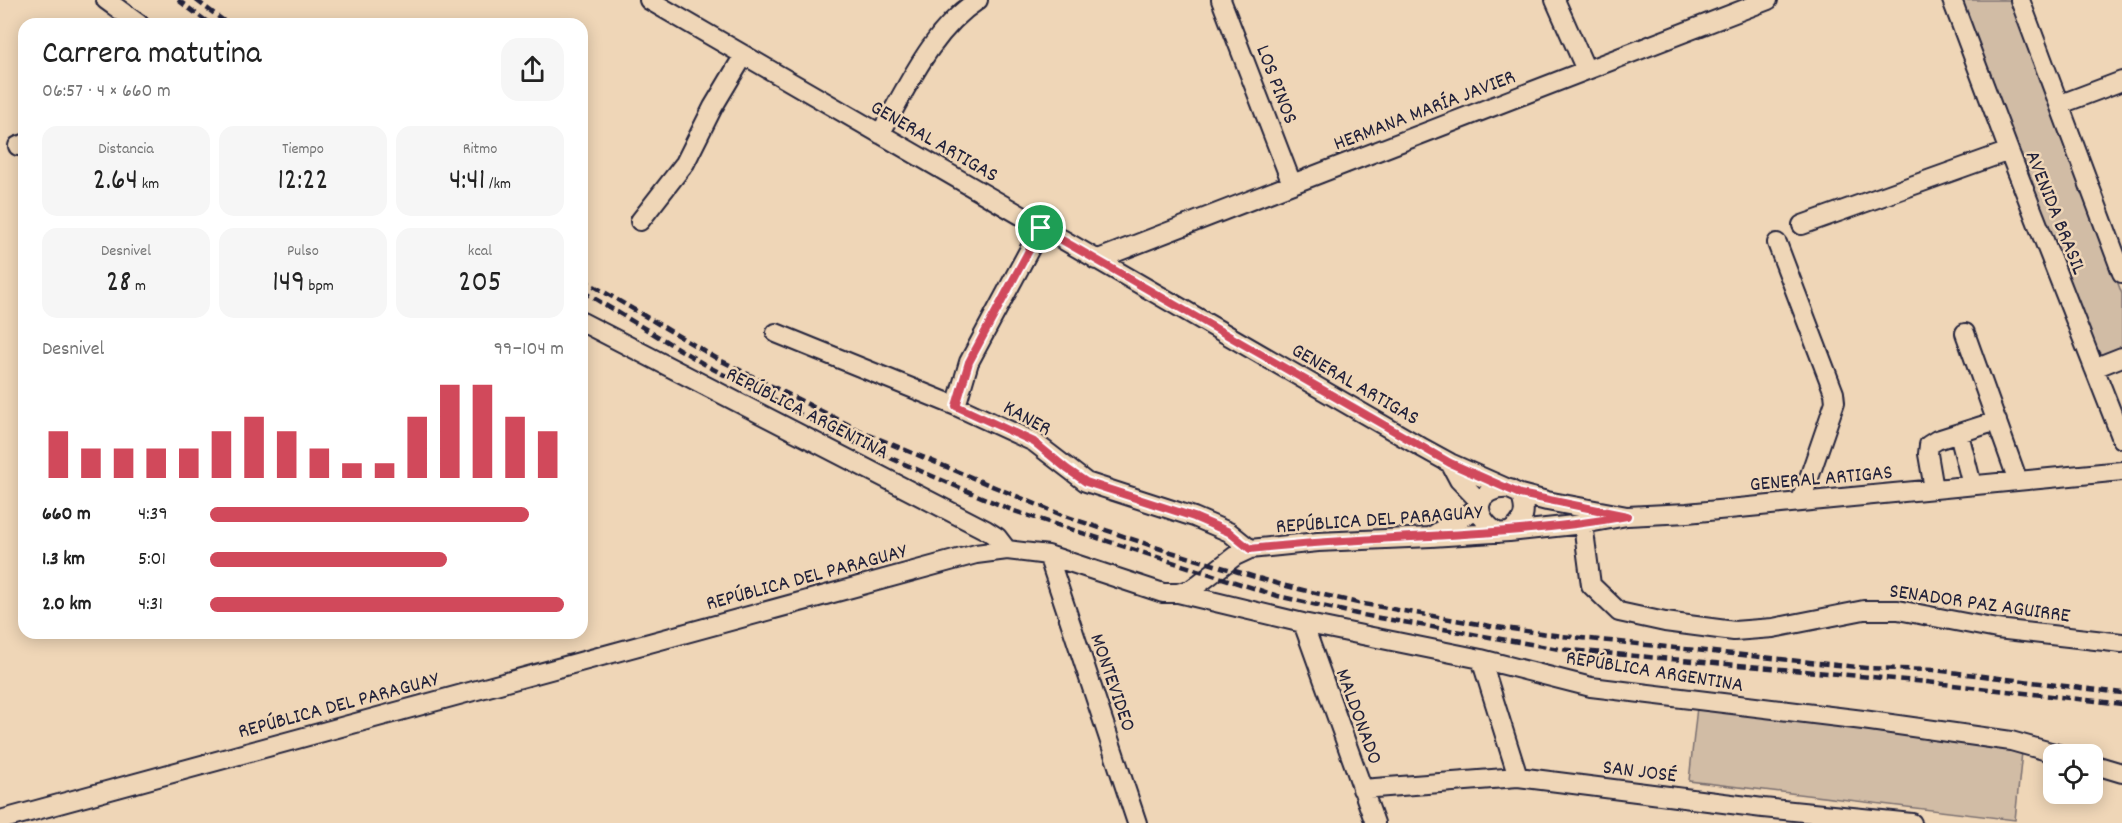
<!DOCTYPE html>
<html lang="es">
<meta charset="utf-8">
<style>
:root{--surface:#fff;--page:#f6f6f6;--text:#222;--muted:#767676;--accent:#d1495b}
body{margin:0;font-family:Dekko,sans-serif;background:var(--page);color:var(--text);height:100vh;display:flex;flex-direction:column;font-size:22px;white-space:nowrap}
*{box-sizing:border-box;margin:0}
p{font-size:20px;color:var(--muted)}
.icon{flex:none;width:33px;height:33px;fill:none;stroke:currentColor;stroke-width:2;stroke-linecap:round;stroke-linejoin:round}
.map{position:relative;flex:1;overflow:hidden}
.drawer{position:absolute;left:18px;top:18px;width:570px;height:621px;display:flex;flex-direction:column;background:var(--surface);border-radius:18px;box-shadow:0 3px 15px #0003}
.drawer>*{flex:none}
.buttons{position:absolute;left:2043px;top:744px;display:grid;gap:12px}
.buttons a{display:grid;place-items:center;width:60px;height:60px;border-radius:12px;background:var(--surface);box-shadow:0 3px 15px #0003;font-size:30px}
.pin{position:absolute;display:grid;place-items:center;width:51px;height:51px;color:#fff;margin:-26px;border:3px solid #fff;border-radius:50%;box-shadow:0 2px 6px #0007}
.round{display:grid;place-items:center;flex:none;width:63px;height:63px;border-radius:18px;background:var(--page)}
.summary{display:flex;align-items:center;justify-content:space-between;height:102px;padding:0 24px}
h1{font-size:33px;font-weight:600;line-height:45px}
.metrics{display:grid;grid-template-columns:repeat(3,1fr);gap:9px;height:102px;padding:6px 24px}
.metrics div{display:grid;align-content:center;border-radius:15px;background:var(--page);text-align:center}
.metrics b{font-size:30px;font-weight:600}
.metrics small{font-size:16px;font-weight:400}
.metrics p{font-size:16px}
.chart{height:168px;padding:12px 24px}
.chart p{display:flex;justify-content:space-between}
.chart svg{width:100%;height:108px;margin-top:6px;stroke:var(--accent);stroke-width:6}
ul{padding:0 24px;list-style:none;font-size:20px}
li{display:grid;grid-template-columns:96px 72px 1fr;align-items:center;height:45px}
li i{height:15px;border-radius:8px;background:var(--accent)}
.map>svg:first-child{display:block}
.green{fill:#d1bca5;stroke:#7a6f70;stroke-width:1.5}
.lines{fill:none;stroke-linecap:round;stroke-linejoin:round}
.minor-casing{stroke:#22223b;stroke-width:22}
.minor{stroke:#efd6b7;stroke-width:18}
.rail{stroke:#22223b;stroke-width:4.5;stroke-dasharray:9 4.5;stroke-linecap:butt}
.route-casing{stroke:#fff;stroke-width:12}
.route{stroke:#d1495b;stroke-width:8}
.labels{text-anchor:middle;stroke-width:5;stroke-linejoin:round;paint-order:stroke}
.street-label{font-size:21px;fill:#22223b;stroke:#efd6b7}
</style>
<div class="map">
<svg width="2122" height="823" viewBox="0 0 2122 823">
<rect width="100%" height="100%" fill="#efd6b7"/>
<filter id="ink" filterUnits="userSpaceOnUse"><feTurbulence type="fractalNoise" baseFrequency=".0167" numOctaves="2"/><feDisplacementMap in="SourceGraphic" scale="12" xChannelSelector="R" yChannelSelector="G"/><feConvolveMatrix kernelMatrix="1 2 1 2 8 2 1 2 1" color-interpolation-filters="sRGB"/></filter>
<g filter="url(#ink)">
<path class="green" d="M 1960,0 L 2010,0 L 2122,294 L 2122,347 L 2103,355 L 2098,352 Z
M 1697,707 L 2022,752 L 2015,820 L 1689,781 Z"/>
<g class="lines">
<g class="minor-casing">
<path id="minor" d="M 106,0 L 139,24
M 649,0 L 1421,447 L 1450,463 L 1520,494 L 1547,501 L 1627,516 L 1687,513 L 2122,471
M 1221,0 L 1292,184
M 1555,0 L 1586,70
M 1952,0 L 2009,151 L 2122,439
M 2020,0 L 2122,273
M 2061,104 L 2122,81
M 880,134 C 908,86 931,31 978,0
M 18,146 L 24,144
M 640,221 L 685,163 L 713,107 L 744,55
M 1802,225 L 2009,151
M 1777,243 L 1834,393 L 1835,402 L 1801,501
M 1096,260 L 1768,0
M 582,322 L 986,530 L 997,537 L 1007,550
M 776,333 L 956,406 L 1034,442 L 1086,482 L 1194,517 L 1229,532 L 1250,549
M 1965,333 L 2018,481
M 2094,368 L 2122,357
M 956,406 L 969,362 L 1041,228
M 1959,434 L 1972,485
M 1450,463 L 1459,480 L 1480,502
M 1934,489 L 1928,454 L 1929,445 L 1937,440 L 1997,421
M 1583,524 L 1591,585 L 1619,612 L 1665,622 L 1734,631 L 1773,628 L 1864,610 L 1898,610 L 1997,629 L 2122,643
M 1509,532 C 1525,522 1527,511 1520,494
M 1499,533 C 1469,516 1476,486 1510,489
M 1432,536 L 1455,521 L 1479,508
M 1048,555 L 1137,823
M 1178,593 L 1303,623 L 1481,659 L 1591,687 L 1863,720 L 2011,741 L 2058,754
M 1303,623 L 1375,823
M 1481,659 L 1518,777
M 2092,764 L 2122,773
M 1362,789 L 1518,777 L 1763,808 L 1912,823
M 0,820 L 976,554 L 1007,550 L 1048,555 L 1163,593 L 1178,593 L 1192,589 L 1235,556 L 1250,549 L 1318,542 L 1431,537 L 1509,532 L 1583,524 L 1627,516"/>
</g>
<use href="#minor" class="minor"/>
<path class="rail" d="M 178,0 L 210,24
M 196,0 L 228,24
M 582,279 L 716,358 L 867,434 L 1062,515 L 1161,549 L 1282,585 L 1358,603 L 1490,626 L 1562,636 L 1866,668 L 1934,670 L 2122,693
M 582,291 L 709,367 L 860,445 L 1014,511 L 1278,596 L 1357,614 L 1559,649 L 1927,682 L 2122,704"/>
</g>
</g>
<g class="lines" filter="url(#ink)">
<g class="route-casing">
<path id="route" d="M 1041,228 L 1450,463 L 1520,494 L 1627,516 C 1502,539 1376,534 1250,549 L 1229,532 L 1194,517 L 1086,482 L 1067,469 L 1034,442 L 956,406 L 969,362 Z"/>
</g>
<use href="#route" class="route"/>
</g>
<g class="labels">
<g class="street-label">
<text transform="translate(1278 84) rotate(69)" y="7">LOS PINOS</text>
<text transform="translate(1424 109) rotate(-21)" y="7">HERMANA MARÍA JAVIER</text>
<text transform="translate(935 140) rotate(30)" y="7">GENERAL ARTIGAS</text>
<text transform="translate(2057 212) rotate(68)" y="7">AVENIDA BRASIL</text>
<text transform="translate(1356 383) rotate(30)" y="7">GENERAL ARTIGAS</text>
<text transform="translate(808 412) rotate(27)" y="7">REPÚBLICA ARGENTINA</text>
<text transform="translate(1028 417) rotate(29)" y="7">KANER</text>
<text transform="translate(1821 477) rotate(-5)" y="7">GENERAL ARTIGAS</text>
<text transform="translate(1379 518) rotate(-4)" y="7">REPÚBLICA DEL PARAGUAY</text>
<text transform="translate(806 576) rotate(-15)" y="7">REPÚBLICA DEL PARAGUAY</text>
<text transform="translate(1980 602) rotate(8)" y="7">SENADOR PAZ AGUIRRE</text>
<text transform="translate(1655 670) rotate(9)" y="7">REPÚBLICA ARGENTINA</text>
<text transform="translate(1114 682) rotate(71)" y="7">MONTEVIDEO</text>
<text transform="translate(338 704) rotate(-15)" y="7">REPÚBLICA DEL PARAGUAY</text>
<text transform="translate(1360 716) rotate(70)" y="7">MALDONADO</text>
<text transform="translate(1640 770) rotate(7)" y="7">SAN JOSÉ</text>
</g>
</g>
</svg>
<div class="buttons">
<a><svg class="icon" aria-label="locate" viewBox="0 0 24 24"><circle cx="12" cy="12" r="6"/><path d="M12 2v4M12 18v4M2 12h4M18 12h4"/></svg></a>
</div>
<div class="pin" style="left:1041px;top:228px;background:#1e9e55"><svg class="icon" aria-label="arrive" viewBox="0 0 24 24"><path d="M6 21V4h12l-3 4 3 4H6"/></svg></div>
<section class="drawer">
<div class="summary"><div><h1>Carrera matutina</h1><p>06:57 · 4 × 660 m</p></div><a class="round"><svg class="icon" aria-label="share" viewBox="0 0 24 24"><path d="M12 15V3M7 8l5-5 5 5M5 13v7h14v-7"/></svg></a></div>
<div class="metrics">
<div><p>Distancia</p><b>2.64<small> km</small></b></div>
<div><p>Tiempo</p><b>12:22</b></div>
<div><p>Ritmo</p><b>4:41<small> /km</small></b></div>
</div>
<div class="metrics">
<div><p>Desnivel</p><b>28<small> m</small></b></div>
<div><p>Pulso</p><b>149<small> bpm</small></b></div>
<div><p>kcal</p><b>205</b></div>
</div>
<div class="chart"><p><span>Desnivel</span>99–104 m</p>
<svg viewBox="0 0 160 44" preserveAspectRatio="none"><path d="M5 44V25M15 44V32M25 44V32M35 44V32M45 44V32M55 44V25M65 44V19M75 44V25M85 44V32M95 44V38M105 44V38M115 44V19M125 44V6M135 44V6M145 44V19M155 44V25"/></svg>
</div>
<ul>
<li><b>660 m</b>4:39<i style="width:90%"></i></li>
<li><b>1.3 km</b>5:01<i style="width:67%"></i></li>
<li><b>2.0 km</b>4:31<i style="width:100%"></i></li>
</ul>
</section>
</div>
